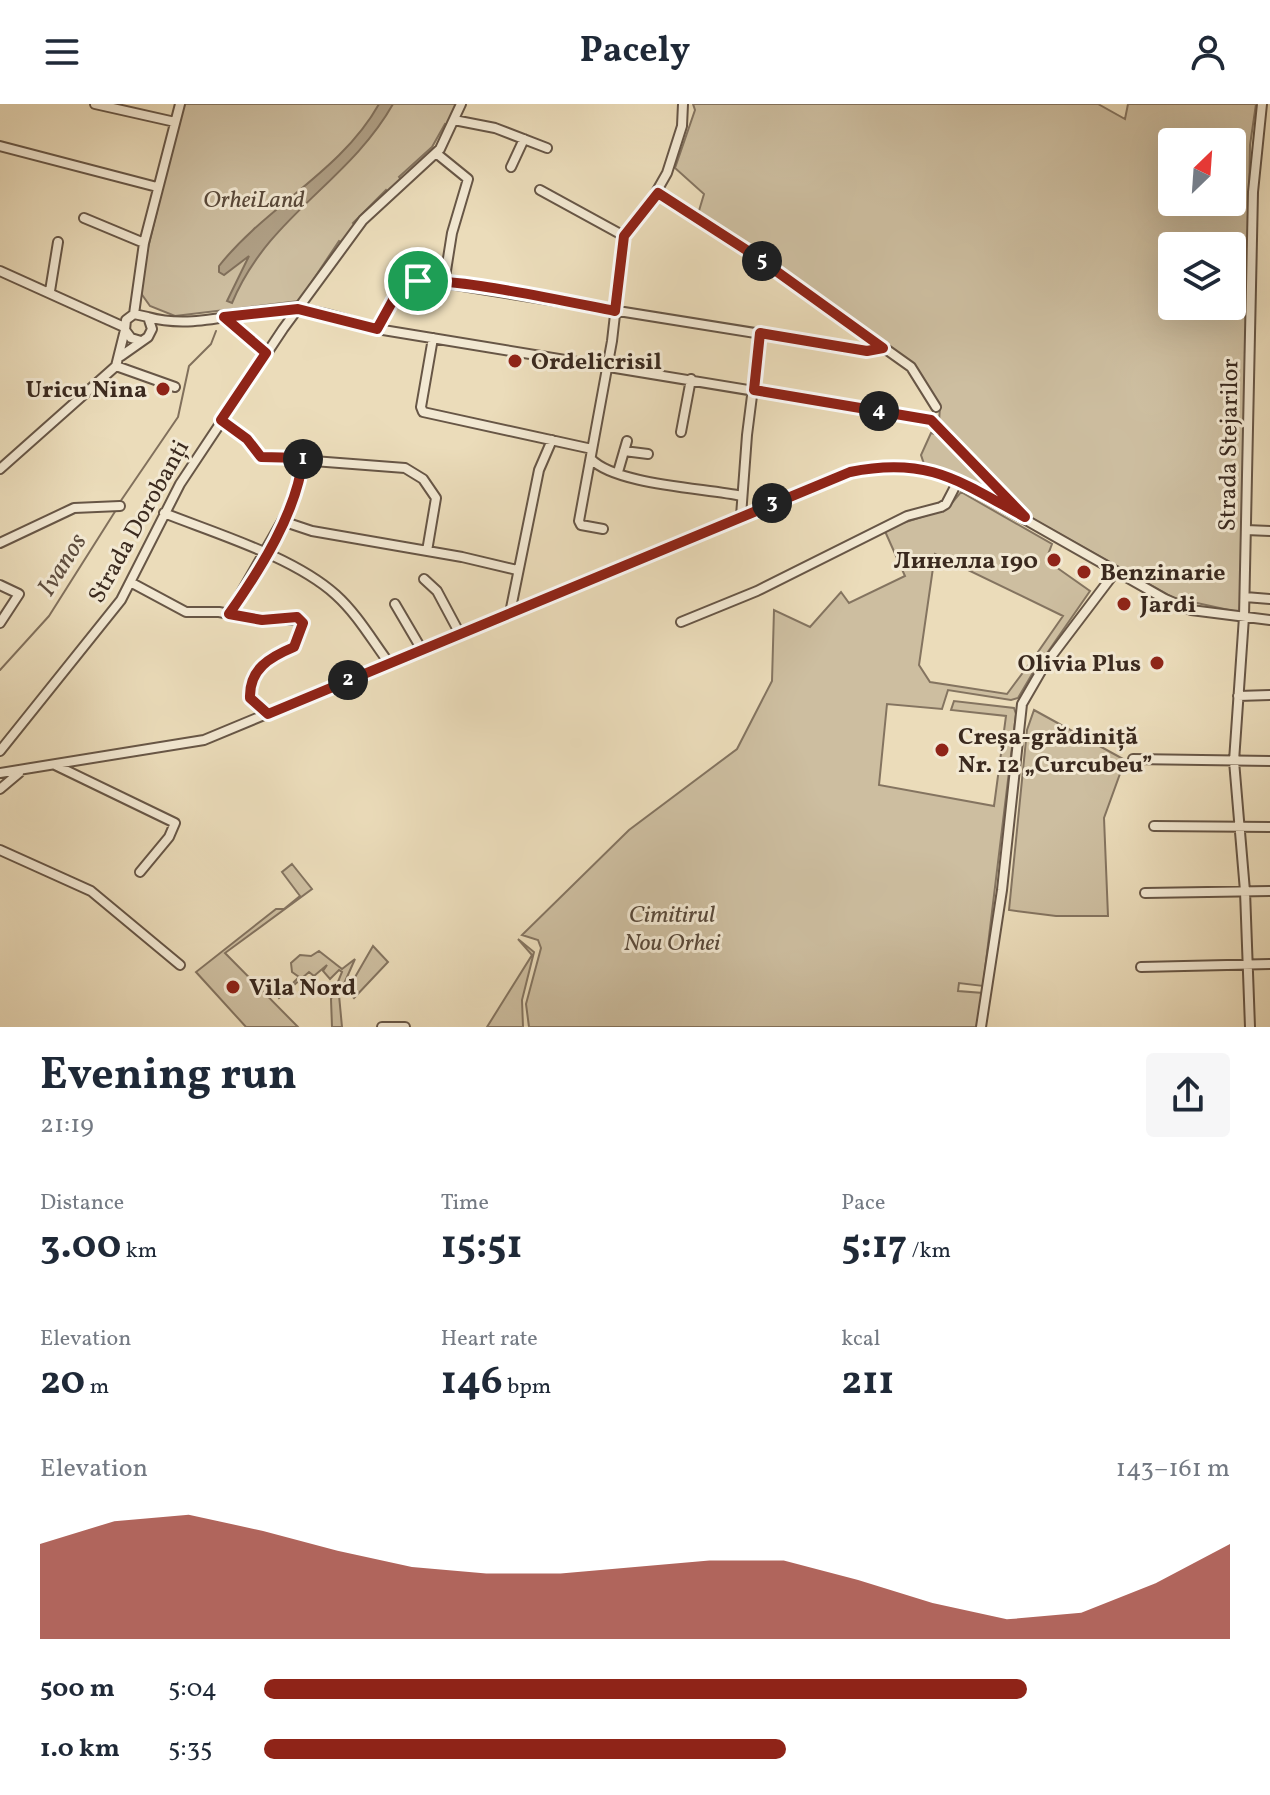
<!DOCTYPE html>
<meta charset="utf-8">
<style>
:root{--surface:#fff;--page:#f6f6f7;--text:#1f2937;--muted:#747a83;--accent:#8f2418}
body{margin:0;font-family:Vollkorn,serif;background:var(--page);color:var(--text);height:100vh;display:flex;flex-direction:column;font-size:30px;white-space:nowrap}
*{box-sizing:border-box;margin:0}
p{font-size:26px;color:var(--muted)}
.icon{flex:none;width:44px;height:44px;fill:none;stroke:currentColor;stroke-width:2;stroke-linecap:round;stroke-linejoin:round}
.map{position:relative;height:923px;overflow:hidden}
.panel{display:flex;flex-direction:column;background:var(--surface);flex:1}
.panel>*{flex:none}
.needle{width:52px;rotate:25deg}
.fabs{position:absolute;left:1158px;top:24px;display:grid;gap:16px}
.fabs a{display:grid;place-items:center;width:88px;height:88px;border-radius:8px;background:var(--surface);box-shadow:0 8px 32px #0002;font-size:40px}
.pin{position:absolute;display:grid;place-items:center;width:68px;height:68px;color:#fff;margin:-34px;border:4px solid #fff;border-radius:50%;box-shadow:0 2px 8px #0007}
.km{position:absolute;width:40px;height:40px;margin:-20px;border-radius:50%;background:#222;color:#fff;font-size:22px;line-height:40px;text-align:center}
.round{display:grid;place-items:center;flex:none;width:84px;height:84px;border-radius:8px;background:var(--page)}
.summary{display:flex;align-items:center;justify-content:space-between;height:136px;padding:0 40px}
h1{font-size:44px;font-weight:700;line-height:60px}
.figures{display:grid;grid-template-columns:repeat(3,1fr);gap:12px;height:136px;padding:8px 40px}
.figures div{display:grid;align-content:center}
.figures b{font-size:40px;font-weight:700}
.figures small{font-size:22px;font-weight:400}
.figures p{font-size:22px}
.chart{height:224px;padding:16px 40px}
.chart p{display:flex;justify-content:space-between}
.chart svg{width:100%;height:144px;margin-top:8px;fill:var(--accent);opacity:.7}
ul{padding:0 40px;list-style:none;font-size:26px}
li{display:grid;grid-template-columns:128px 96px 1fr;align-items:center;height:60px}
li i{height:20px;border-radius:10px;background:var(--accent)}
header{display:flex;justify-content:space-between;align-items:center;height:104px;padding:0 40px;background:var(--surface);font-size:36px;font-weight:700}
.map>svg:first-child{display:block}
.green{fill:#cdbea0;stroke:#847460;stroke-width:2;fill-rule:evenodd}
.water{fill:#af9f85;stroke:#81705c;stroke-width:2}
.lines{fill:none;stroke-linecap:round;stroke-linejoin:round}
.stream{stroke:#81705c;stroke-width:2}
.minor-casing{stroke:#675646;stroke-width:12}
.minor{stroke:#f2e8d2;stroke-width:8}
.route-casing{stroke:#fff;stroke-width:16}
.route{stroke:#8f2418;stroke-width:10}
.poi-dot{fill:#8f2418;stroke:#f2e8d2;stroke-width:3}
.labels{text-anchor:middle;stroke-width:6;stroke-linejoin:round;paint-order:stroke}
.park-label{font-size:24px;font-style:italic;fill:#584839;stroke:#f2e8d2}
.poi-label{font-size:24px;font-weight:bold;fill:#3b2a1f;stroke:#f2e8d2;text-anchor:start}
.street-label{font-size:24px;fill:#3b2a1f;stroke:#f2e8d2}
.water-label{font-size:26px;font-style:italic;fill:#5e4d3e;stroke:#f2e8d2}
</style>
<header><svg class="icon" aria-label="menu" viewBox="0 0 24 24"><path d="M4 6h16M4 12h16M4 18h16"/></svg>Pacely<svg class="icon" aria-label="person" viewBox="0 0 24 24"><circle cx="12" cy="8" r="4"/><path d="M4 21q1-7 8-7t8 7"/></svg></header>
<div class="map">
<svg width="1270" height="923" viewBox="0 0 1270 923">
<rect width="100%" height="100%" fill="#ebdcba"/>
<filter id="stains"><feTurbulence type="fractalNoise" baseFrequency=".0025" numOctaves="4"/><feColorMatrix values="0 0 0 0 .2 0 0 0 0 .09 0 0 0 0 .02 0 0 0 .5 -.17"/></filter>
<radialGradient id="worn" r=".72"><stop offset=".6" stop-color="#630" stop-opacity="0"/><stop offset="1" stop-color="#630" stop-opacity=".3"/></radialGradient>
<path class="green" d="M 183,0 L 458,0 L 448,21 L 445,20 L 432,43 L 399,73 L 402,77 L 389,89 L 386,86 L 353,119 L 355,121 L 343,139 L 339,137 L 299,197 L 175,212 L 150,202 L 138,185 Z
M 693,0 L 1098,0 L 1125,15 L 1128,0 L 1256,0 L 1250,41 L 1242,505 L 1238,508 L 1174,494 L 1028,412 L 939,318 L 940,302 L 912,262 L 698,110 L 704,90 L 675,64 L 695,6 ZM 1172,38 L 1232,38 L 1232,98 L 1172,98 ZM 1172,142 L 1232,142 L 1232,202 L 1172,202 Z
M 931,329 L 939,331 L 1000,394 L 924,360 L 921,351 Z
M 961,388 L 1052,440 L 1046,456 L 1090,487 L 1045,552 L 1038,548 L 1063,512 L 935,450 L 919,561 L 930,578 L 1007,590 L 1033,555 L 1038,560 L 1018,594 L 1011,596 L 948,586 L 942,605 L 887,600 L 879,681 L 994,702 L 1006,612 L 951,606 L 954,597 L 1014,604 L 1016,610 L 983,882 L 959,879 L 958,887 L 983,889 L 978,923 L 529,923 L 526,900 L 541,844 L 538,836 L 522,831 L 629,726 L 737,645 L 772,577 L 774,506 L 810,523 L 841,488 L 849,499 L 905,472 L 884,425 L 947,405 Z
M 1034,606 L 1125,656 L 1104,714 L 1108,812 L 1056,812 L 1009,806 L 1027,626 Z
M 292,760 L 312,785 L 225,849 L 298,923 L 246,923 L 196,868 L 276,805 L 284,805 L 300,792 L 282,768 Z
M 518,835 L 534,848 L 522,896 L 523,923 L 487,923 L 532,851 Z
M 373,842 L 388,858 L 354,894 L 347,887 Z
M 319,847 L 342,865 L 355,855 L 339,891 L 342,923 L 332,923 L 331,895 L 342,868 L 339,866 L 330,875 L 323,867 L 327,861 L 314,872 L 309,868 L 279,894 L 272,885 L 274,876 L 282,890 L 299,873 L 292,868 L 291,859 L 300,851 L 311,852 Z"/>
<path class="water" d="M 379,0 L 393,0 C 349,78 268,112 232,199 L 227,197 L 249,152 L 224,171 L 219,168 L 219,162 C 266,102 341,68 379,0 Z"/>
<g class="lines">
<path class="stream" d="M 120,398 L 178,313 L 189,262 L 211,240 L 216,227
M 0,566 L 49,512 L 116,406"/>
<g class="minor-casing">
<path id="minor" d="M 95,0 L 175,18
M 454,16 L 495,24 L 547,44
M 0,42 L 157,83
M 436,49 L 468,75 L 452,129 L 445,173 L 450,180 L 867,247 L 883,244
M 511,63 L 524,35
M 540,86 L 624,132
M 658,89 L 724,130 L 911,263 L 936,303
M 84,114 L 144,139
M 0,167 L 124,223
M 50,187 L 58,138
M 134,210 L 144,139 L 180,0
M 148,213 C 193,226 240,207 285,205 C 316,204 347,216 377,225 L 931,316 L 1019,407
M 224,213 L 266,249
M 377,225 L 404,178 L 447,177
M 433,234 L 421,303 L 423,308 L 592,345
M 121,252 L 148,233 L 152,225 L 148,213 L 134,210 L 126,216 L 125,226 L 131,234 L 141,237
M 116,262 L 175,283
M 221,316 L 247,335 L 261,353 L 405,364 L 423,375 L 436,394 L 427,447
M 681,328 L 691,275
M 624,347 L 648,350
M 591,355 C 616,381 705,384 742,392
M 0,365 L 116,262 L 125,226
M 618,368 L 627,337
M 164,409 C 217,430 294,453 336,491 C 357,510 372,536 389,559
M 741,412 L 747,331 L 760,229
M 282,417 L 312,427 L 462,453 L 517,466
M 603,425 L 581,421 L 579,417 L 612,237 L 624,132 L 646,106 L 667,69 L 682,22 L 683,0
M 1246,426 L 1270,427
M 0,439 L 74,404 L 120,402
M 424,475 L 437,487 L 460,530
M 132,479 L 186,508 L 219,508 L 262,516 L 301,516 L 302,525 L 294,543 C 270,553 249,564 250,594 L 268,610
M 0,481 L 19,490 L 0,519
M 1245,493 L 1270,495
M 395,500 L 422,546
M 510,509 L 539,366 L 552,336
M 229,510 L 285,412 L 299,377 L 305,344
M 681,518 L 757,487 L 907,412 L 941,403 L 946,400 L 958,377
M 1238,592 L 1270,591
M 0,647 L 121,496 L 180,380 L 283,225 L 363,116 L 440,45 L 461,0
M 1133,655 L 1270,657
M 55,661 L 175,719 L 169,733 L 140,768
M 0,669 L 204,636 L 827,377 C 870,361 907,356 950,373 L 1165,495 L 1191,506 L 1270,516
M 0,685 L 19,669
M 1154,722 L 1270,723
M 0,746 L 91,787 L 180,861
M 1145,789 L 1270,787
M 1141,863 L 1270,860
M 382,923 L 405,923
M 981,923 L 1002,786 L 1022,600 L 1044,562 L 1116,467
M 1250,923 L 1245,787 L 1234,657 L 1244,513 L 1253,88 L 1262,0"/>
</g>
<use href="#minor" class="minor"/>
</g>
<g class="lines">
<g class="route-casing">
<path id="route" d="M 658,89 L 751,149 L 883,244 L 867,247 L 760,229 L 754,286 L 931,316 L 1025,413 C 959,377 928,352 850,368 L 268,610 L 250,594 C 249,565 270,553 294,543 L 303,519 L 297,513 L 262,516 L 229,510 C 260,466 297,408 303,354 L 261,353 L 247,335 L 221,316 L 266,249 L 224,213 L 298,205 L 377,225 L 402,180 C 426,166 577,200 615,207 L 624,132 Z"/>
</g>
<use href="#route" class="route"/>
</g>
<g class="poi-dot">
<circle cx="515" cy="257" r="8"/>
<circle cx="163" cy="285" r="8"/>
<circle cx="1054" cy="456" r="8"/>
<circle cx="1084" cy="468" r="8"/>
<circle cx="1124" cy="500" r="8"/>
<circle cx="1157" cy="559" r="8"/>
<circle cx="942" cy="646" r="8"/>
<circle cx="233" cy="883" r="8"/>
</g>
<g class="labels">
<g class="park-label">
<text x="254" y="103">OrheiLand</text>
<text x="672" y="818">Cimitirul<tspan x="672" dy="28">Nou Orhei</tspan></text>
</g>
<g class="poi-label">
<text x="531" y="265">Ordelicrisil</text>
<text x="147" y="293" text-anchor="end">Uricu Nina</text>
<text x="1038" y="464" text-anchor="end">Линелла 190</text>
<text x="1100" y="476">Benzinarie</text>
<text x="1140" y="508">Jardi</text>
<text x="1141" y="567" text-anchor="end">Olivia Plus</text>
<text x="958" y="640">Creșa-grădiniță<tspan x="958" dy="28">Nr. 12 „Curcubeu”</tspan></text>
<text x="249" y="891">Vila Nord</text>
</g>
<g class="street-label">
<text transform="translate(1228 341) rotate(-89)" y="8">Strada Stejarilor</text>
<text transform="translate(138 417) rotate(-61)" y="8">Strada Dorobanți</text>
</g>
<g class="water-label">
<text transform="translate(61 460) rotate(-58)" y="9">Ivanos</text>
</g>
</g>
<rect width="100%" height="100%" filter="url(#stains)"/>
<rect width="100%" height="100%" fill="url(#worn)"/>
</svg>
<div class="fabs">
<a><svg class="needle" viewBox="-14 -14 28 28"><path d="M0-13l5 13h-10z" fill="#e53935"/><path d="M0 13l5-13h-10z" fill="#747a83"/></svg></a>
<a><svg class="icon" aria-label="layers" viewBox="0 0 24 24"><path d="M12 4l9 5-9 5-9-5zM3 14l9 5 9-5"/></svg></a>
</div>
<div class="pin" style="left:418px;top:177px;background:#1e9e55"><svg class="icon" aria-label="arrive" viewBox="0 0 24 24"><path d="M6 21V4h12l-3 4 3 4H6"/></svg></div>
<b class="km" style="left:303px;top:355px">1</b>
<b class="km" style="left:348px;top:576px">2</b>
<b class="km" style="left:772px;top:399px">3</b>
<b class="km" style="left:879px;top:307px">4</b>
<b class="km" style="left:762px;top:157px">5</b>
</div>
<section class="panel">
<div class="summary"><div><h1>Evening run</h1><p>21:19</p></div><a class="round"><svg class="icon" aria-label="share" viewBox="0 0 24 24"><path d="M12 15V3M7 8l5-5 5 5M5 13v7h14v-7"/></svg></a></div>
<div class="figures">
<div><p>Distance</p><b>3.00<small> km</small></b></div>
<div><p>Time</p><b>15:51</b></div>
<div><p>Pace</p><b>5:17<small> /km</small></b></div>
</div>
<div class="figures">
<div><p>Elevation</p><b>20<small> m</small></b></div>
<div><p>Heart rate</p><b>146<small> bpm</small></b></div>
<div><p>kcal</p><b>211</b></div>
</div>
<div class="chart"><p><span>Elevation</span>143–161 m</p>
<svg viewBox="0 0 160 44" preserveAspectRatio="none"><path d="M0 44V15L10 8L20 6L30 11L40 17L50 22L60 24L70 24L80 22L90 20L100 20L110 26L120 33L130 38L140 36L150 27L160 15V44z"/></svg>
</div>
<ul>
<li><b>500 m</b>5:04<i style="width:79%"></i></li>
<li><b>1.0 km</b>5:35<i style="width:54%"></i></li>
</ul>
</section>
